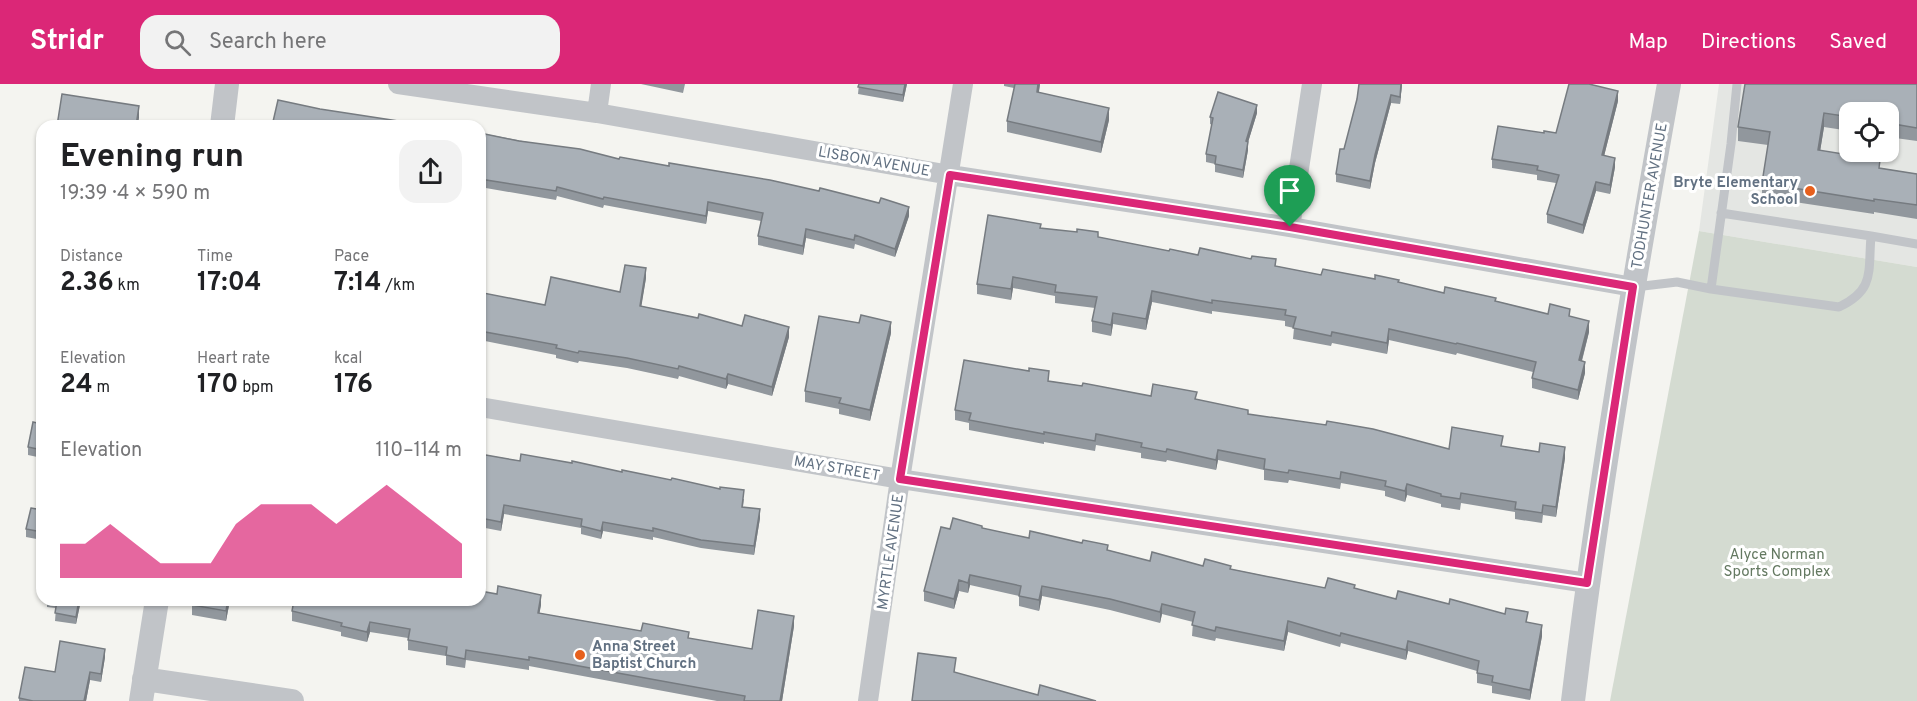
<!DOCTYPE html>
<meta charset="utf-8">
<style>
:root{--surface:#fff;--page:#f2f2f2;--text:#202124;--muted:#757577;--accent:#db2777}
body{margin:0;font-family:Overpass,sans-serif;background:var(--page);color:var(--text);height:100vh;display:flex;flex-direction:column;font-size:22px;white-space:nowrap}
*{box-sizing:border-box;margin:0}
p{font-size:20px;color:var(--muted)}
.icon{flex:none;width:33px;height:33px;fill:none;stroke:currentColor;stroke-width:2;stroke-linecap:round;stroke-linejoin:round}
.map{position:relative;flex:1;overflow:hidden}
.side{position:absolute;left:36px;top:36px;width:450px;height:486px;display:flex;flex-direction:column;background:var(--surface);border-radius:18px;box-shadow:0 2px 4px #0004}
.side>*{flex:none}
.controls{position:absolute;left:1839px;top:18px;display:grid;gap:12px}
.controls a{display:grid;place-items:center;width:60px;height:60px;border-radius:12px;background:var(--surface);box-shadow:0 2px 4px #0004;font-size:30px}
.pin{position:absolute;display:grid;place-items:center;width:51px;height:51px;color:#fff;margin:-62px -26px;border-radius:50% 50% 50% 0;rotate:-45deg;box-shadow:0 0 6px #0007}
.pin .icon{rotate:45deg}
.round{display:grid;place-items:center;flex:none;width:63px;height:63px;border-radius:18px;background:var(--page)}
.head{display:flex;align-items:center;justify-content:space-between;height:102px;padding:0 24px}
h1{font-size:33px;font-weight:700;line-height:45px}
.metrics{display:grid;grid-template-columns:repeat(3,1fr);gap:9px;height:102px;padding:6px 24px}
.metrics div{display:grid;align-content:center}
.metrics b{font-size:26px;font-weight:700}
.metrics small{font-size:16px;font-weight:400}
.metrics p{font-size:16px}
.chart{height:168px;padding:12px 24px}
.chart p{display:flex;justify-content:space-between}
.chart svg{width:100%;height:108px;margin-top:6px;fill:var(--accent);opacity:.7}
header{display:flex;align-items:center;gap:36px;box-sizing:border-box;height:84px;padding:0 30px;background:var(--accent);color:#fff}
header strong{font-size:28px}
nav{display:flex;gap:33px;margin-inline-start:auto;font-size:21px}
.search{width:420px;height:54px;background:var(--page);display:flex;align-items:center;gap:15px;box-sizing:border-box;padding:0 21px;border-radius:18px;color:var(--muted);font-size:22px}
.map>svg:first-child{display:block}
.built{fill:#e4e6e3;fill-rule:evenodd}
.green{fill:#d4dbd1}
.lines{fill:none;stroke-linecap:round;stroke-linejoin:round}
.service{stroke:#c1c4c8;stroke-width:9}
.minor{stroke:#c1c4c8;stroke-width:20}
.tertiary{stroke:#c1c4c8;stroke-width:24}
.wall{fill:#91979d}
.shaded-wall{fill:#767b80}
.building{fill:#a9b0b7;stroke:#767b80;stroke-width:1.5}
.route-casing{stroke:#fff;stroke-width:12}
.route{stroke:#db2777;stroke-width:8}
.poi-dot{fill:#e7601d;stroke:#fff;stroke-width:2}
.labels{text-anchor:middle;stroke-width:6;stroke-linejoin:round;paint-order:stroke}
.street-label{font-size:15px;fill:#627182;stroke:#fff}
.poi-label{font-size:15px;font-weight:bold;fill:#627182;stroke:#fff;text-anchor:end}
.park-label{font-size:15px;fill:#647961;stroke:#fff}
</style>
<header>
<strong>Stridr</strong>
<div class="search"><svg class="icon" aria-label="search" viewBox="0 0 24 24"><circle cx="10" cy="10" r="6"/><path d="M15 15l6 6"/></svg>Search here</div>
<nav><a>Map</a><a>Directions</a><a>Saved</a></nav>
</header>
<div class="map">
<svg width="1917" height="617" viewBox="0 0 1917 617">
<rect width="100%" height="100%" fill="#f4f4f0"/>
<path class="built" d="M 1719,0 L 1917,0 L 1917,183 L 1699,147 ZM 1850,28 L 1888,28 L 1888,68 L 1850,68 Z"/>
<path class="green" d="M 1699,147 L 1917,183 L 1917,617 L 1610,617 Z"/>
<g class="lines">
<path class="service" d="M 1871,152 L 1917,160
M 1635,203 L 1677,198 L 1711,205 L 1839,223 C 1875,206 1868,188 1871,152 L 1721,129
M 1711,205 L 1731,60 L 1737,0"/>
<path class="minor" d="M 398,0 L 597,29 L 950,91 L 1290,143 L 1633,203
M 597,29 L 601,0
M 1290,143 L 1312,0
M 480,323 L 900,395 L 1587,499
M 868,617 L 900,395 L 963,0"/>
<path class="tertiary" d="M 222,42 L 227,0
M 144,595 L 292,617
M 141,617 L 157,516
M 1573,617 C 1598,410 1632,205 1669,0"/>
</g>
<path class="wall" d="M 641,0 L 685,0 L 683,9 Z
M 859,0 L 907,0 L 903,18 L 858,10 Z
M 1004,0 L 1040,0 L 1039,8 L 1109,36 L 1101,69 L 1007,48 L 1007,37 L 1014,4 L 1004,2 Z
M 1359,0 L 1402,0 L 1400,20 L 1391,19 L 1375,79 L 1370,105 L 1336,98 L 1336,90 L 1344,65 L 1357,15 Z
M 1917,0 L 1917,57 L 1888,53 L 1888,28 L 1850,28 L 1850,47 L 1824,43 L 1820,67 L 1880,84 L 1917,90 L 1917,135 L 1874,128 L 1874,130 L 1762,113 L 1762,99 L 1768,61 L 1738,57 L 1738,43 Z
M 1618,17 L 1604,72 L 1615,83 L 1610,110 L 1596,107 L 1583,150 L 1547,139 L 1547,130 L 1556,99 L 1537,96 L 1537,91 L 1492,84 L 1492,75 L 1544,49 L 1556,49 Z
M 1257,29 L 1248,58 L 1248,66 L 1243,94 L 1215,88 L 1215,80 L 1206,78 L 1206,70 L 1212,41 L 1210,40 L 1210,33 Z
M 480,49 L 619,75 L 909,132 L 895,173 L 855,160 L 854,165 L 806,154 L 803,171 L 758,161 L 758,152 L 761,137 L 708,127 L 706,140 L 604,121 L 603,124 L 557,112 L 556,116 L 480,103 Z
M 1041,144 L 1098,153 L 1169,167 L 1276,182 L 1321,191 L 1375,195 L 1399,199 L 1444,209 L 1496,217 L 1548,230 L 1570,232 L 1589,248 L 1582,277 L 1585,289 L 1578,316 L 1532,304 L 1532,294 L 1533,288 L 1457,269 L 1456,271 L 1389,256 L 1387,270 L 1332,259 L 1331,262 L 1293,255 L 1294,244 L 1285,242 L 1285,237 L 1212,227 L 1212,230 L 1152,218 L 1146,246 L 1113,240 L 1111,252 L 1092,248 L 1092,237 L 1095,224 L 1055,219 L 1055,212 L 1013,204 L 1011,216 L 977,210 L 977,200 Z
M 646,194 L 641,222 L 789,253 L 772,312 L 728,300 L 726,305 L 679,292 L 678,295 L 627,284 L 579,277 L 578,279 L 556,274 L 556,271 L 480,256 L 480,207 L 483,209 L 545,221 L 620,208 Z
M 891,249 L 870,337 L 839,330 L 839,325 L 805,318 L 805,307 Z
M 1049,297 L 1151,312 L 1197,315 L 1248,330 L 1449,365 L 1503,363 L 1565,374 L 1556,433 L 1543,431 L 1542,439 L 1515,435 L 1515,428 L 1461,419 L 1460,426 L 1441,423 L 1441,420 L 1407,411 L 1405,418 L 1385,412 L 1385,407 L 1341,399 L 1340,405 L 1289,396 L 1288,399 L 1264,396 L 1264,386 L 1218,376 L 1216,386 L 1167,376 L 1166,378 L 1141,374 L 1141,369 L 1096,361 L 1095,367 L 1044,358 L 1044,360 L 969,346 L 969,339 L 955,336 L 955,326 Z
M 42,340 L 42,374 L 28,371 L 28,363 Z
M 480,370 L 744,415 L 743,423 L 760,434 L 754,471 L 701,464 L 653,453 L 653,456 L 603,447 L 601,455 L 581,450 L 581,444 L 504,430 L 501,447 L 480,443 Z
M 42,426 L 42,456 L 26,453 L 26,445 Z
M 982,444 L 1029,454 L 1108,466 L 1150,477 L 1231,485 L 1325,504 L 1355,504 L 1396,515 L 1449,520 L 1528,538 L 1542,552 L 1530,616 L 1492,609 L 1492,602 L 1477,599 L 1477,587 L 1408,567 L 1406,576 L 1341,559 L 1340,563 L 1288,548 L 1284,567 L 1216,554 L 1215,557 L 1192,552 L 1193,538 L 1162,530 L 1160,539 L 1110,526 L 1042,512 L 1039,527 L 1019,522 L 1019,512 L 970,501 L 968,509 L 959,507 L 954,525 L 924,517 L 924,507 L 950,445 Z
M 47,516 L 81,516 L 76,540 L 55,537 L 56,524 L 47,523 Z
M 230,516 L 226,537 L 192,531 L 192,521 Z
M 261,516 L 480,516 L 541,521 L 539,529 L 641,547 L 752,565 L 794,542 L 782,617 L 717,617 L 529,582 L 529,586 L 466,576 L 465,584 L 446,581 L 446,572 L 408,566 L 408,554 L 370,548 L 367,558 L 341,552 L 341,548 L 292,537 L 292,527 L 293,522 Z
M 105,573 L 101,598 L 90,596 L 86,617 L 19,617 L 19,614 L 55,588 Z"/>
<path class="shaded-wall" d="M 905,0 L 907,0 L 903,18 L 903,11 Z
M 1038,0 L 1040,0 L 1037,19 L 1037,8 Z
M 1401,0 L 1402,0 L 1400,20 L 1400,13 Z
M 1618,7 L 1618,17 L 1602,80 L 1602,71 Z
M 1391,11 L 1391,19 L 1375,79 L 1370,105 L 1370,97 L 1375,71 Z
M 1257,21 L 1257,29 L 1246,65 L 1246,57 Z
M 139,22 L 139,34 L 138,42 L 136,42 Z
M 1109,24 L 1109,36 L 1101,69 L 1101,58 Z
M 1824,29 L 1824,43 L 1818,80 L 1818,66 Z
M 1248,58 L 1248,66 L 1243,94 L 1243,86 Z
M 1615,74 L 1615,83 L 1610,110 L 1610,101 Z
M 1596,98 L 1596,107 L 1583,150 L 1583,141 Z
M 708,118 L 708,127 L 706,140 L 706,132 Z
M 909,123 L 909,132 L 895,173 L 895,165 Z
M 806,145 L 806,154 L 803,171 L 803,162 Z
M 646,184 L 646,194 L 640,231 L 640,222 Z
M 1013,193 L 1013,204 L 1011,216 L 1011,205 Z
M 1152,207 L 1152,218 L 1146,246 L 1146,235 Z
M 1113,229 L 1113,240 L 1111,252 L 1111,241 Z
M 1589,237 L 1589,248 L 1579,287 L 1579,276 Z
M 891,238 L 891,249 L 870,337 L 870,326 Z
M 789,243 L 789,253 L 772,312 L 772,303 Z
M 1389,245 L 1389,256 L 1387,270 L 1387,259 Z
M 1585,278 L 1585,289 L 1578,316 L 1578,306 Z
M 728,290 L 728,300 L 726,305 L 726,295 Z
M 1565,363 L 1565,374 L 1556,433 L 1556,423 Z
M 1218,366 L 1218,376 L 1216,386 L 1216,376 Z
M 1407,400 L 1407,411 L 1405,418 L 1405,407 Z
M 504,421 L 504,430 L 501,447 L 501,438 Z
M 760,425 L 760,434 L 754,471 L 754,462 Z
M 603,438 L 603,447 L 601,455 L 601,447 Z
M 970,491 L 970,501 L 968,509 L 968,499 Z
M 959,496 L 959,507 L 954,525 L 954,515 Z
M 1042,502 L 1042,512 L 1039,527 L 1039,516 Z
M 541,511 L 541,521 L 538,538 L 538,529 Z
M 79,516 L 81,516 L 76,540 L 76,533 Z
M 228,516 L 230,516 L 226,537 L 226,527 Z
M 1162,520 L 1162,530 L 1160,539 L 1160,528 Z
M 794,532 L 794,542 L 782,617 L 780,617 Z
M 1288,537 L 1288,548 L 1284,567 L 1284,557 Z
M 370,538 L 370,548 L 367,558 L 367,548 Z
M 1542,541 L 1542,552 L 1530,616 L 1530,606 Z
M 1408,557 L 1408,567 L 1406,576 L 1406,566 Z
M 105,565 L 105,573 L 101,598 L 101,590 Z
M 90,588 L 90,596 L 86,617 L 84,617 Z"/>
<path class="building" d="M 859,0 L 905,0 L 903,11 L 858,3 Z
M 1015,0 L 1038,0 L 1037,8 L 1109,24 L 1101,58 L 1007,37 Z
M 1359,0 L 1401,0 L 1400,13 L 1391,11 L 1375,71 L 1370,97 L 1336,90 L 1340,65 L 1344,65 L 1357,15 Z
M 1569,0 L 1589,0 L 1618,7 L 1602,71 L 1615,74 L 1610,101 L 1596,98 L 1583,141 L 1547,130 L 1559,91 L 1537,86 L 1538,82 L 1492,75 L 1498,42 L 1544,49 L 1544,47 L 1556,49 Z
M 1745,0 L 1917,0 L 1917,44 L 1888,39 L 1888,28 L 1850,28 L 1850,33 L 1824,29 L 1818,66 L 1880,76 L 1879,84 L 1917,90 L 1917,121 L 1874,115 L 1874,117 L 1762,99 L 1770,48 L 1738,43 Z
M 1218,8 L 1257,21 L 1246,57 L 1248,58 L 1243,86 L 1215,80 L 1216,72 L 1206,70 L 1213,34 L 1210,33 Z
M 62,10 L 139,22 L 136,42 L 57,42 Z
M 278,16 L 320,25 L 431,42 L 272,42 Z
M 480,49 L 519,57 L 580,65 L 619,75 L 620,73 L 669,82 L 669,79 L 770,96 L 819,107 L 820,104 L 879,119 L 881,114 L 909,123 L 895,165 L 855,151 L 854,156 L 806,145 L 803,162 L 758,152 L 763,129 L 708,118 L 706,132 L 604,113 L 603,115 L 557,103 L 556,107 L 480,95 Z
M 988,131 L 1041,140 L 1040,144 L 1077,148 L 1077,145 L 1098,148 L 1098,153 L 1169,167 L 1170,165 L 1198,171 L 1200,164 L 1251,175 L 1252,172 L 1276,175 L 1275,182 L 1321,191 L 1323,185 L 1375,195 L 1375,191 L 1399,196 L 1398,198 L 1444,209 L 1445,203 L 1496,214 L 1495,217 L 1548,230 L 1550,220 L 1570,225 L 1569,232 L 1589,237 L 1579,276 L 1585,278 L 1578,306 L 1532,294 L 1536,278 L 1457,259 L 1456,260 L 1389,245 L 1387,259 L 1332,248 L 1331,252 L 1293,244 L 1296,233 L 1285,231 L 1286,226 L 1212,216 L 1212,219 L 1152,207 L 1146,235 L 1113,229 L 1111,241 L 1092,237 L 1097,213 L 1055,208 L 1056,201 L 1013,193 L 1011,205 L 977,200 Z
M 625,181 L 646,184 L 640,222 L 698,234 L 699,230 L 742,242 L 745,231 L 789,243 L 772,303 L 728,290 L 726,295 L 679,282 L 678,285 L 627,274 L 579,267 L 578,269 L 556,264 L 557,261 L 480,247 L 480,207 L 483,207 L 483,209 L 545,221 L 551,193 L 620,208 Z
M 861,231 L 891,238 L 870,326 L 839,319 L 841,314 L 805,307 L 819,232 L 859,239 Z
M 964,276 L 1029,287 L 1029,284 L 1049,287 L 1048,297 L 1082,302 L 1083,299 L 1151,312 L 1153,300 L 1197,308 L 1195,315 L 1248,326 L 1248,330 L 1326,341 L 1327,337 L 1373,345 L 1449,365 L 1452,343 L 1503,352 L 1501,362 L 1539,368 L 1540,359 L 1565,363 L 1556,423 L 1543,421 L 1542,429 L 1515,425 L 1516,418 L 1461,409 L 1460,415 L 1441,412 L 1441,410 L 1407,400 L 1405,407 L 1385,402 L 1386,397 L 1341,388 L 1340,395 L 1289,386 L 1288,389 L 1264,385 L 1265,375 L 1218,366 L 1216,376 L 1167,365 L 1166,368 L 1141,363 L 1142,359 L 1096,350 L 1095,357 L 1044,348 L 1044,350 L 969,336 L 971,329 L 955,326 Z
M 33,338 L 42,340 L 42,366 L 28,363 Z
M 480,370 L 520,377 L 521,370 L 572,379 L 572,377 L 622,388 L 622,386 L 671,396 L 672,394 L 720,405 L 720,403 L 744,406 L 742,423 L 760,425 L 754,462 L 701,456 L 653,444 L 653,447 L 603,438 L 601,447 L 581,442 L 582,435 L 504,421 L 501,438 L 480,434 Z
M 31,424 L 42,426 L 42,448 L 26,445 Z
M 953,434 L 982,442 L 982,444 L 1029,454 L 1030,447 L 1082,459 L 1083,456 L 1108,461 L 1107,466 L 1150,477 L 1152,468 L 1203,482 L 1205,475 L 1231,482 L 1230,485 L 1325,504 L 1328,494 L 1355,501 L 1354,504 L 1396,515 L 1398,507 L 1449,520 L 1450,515 L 1505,530 L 1506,524 L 1528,528 L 1526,538 L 1542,541 L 1530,606 L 1492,598 L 1493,592 L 1477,589 L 1479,577 L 1408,557 L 1406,566 L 1341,549 L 1340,552 L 1288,537 L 1284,557 L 1216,543 L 1215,547 L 1192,541 L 1195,528 L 1162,520 L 1160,528 L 1110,515 L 1042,502 L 1039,516 L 1019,512 L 1021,502 L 970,491 L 968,499 L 959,496 L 954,515 L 924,507 L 941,443 L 950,445 Z
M 498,502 L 541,511 L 538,529 L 641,547 L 643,539 L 689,548 L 688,554 L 752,565 L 758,526 L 794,532 L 780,617 L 744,617 L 745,612 L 529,573 L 529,576 L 466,566 L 465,575 L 446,571 L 447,563 L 408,556 L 410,545 L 370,538 L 367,548 L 341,542 L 342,539 L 292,527 L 294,516 L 480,516 L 480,507 L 497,510 Z
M 53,516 L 79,516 L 76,533 L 55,529 L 57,517 Z
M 193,516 L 228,516 L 226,527 L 192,521 Z
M 60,557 L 105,565 L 101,590 L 90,588 L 84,617 L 33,617 L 19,614 L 25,583 L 55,588 Z
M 918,569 L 956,574 L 954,588 L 1038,611 L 1040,601 L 1096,617 L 912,617 Z"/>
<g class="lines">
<g class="route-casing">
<path id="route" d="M 950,91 L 1290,143 L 1633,203 L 1587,499 L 900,395 Z"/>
</g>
<use href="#route" class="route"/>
</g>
<g class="poi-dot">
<circle cx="1810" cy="107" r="6"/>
<circle cx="580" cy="571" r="6"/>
</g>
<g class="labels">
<g class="street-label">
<text transform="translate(874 77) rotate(10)" y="5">LISBON AVENUE</text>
<text transform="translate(1649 112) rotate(-80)" y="5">TODHUNTER AVENUE</text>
<text transform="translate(837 384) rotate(10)" y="5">MAY STREET</text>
<text transform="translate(890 468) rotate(-82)" y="5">MYRTLE AVENUE</text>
</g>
<g class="poi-label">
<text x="1798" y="103">Bryte Elementary<tspan x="1798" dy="17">School</tspan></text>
<text x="592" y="567" text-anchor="start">Anna Street<tspan x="592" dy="17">Baptist Church</tspan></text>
</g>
<g class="park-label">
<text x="1777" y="475">Alyce Norman<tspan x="1777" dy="17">Sports Complex</tspan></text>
</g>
</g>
</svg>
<div class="controls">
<a><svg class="icon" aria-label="locate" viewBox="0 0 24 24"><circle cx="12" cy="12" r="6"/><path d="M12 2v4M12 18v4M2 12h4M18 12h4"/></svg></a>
</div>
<div class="pin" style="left:1290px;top:143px;background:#1e9e55"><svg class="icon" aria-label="arrive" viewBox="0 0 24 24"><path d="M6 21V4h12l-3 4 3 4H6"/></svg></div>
<section class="side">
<div class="head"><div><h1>Evening run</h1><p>19:39 · 4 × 590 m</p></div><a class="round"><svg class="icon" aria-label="share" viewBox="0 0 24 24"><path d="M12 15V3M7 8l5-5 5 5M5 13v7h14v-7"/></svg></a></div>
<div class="metrics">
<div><p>Distance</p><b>2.36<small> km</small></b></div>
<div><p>Time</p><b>17:04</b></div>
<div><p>Pace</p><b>7:14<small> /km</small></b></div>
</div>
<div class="metrics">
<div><p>Elevation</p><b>24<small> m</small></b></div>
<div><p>Heart rate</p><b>170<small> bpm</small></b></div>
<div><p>kcal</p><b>176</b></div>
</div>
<div class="chart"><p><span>Elevation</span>110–114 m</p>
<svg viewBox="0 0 160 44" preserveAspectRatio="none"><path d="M0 44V30L10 30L20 22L30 30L40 38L50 38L60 38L70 22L80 14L90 14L100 14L110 22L120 14L130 6L140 14L150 22L160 30V44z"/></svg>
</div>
</section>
</div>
